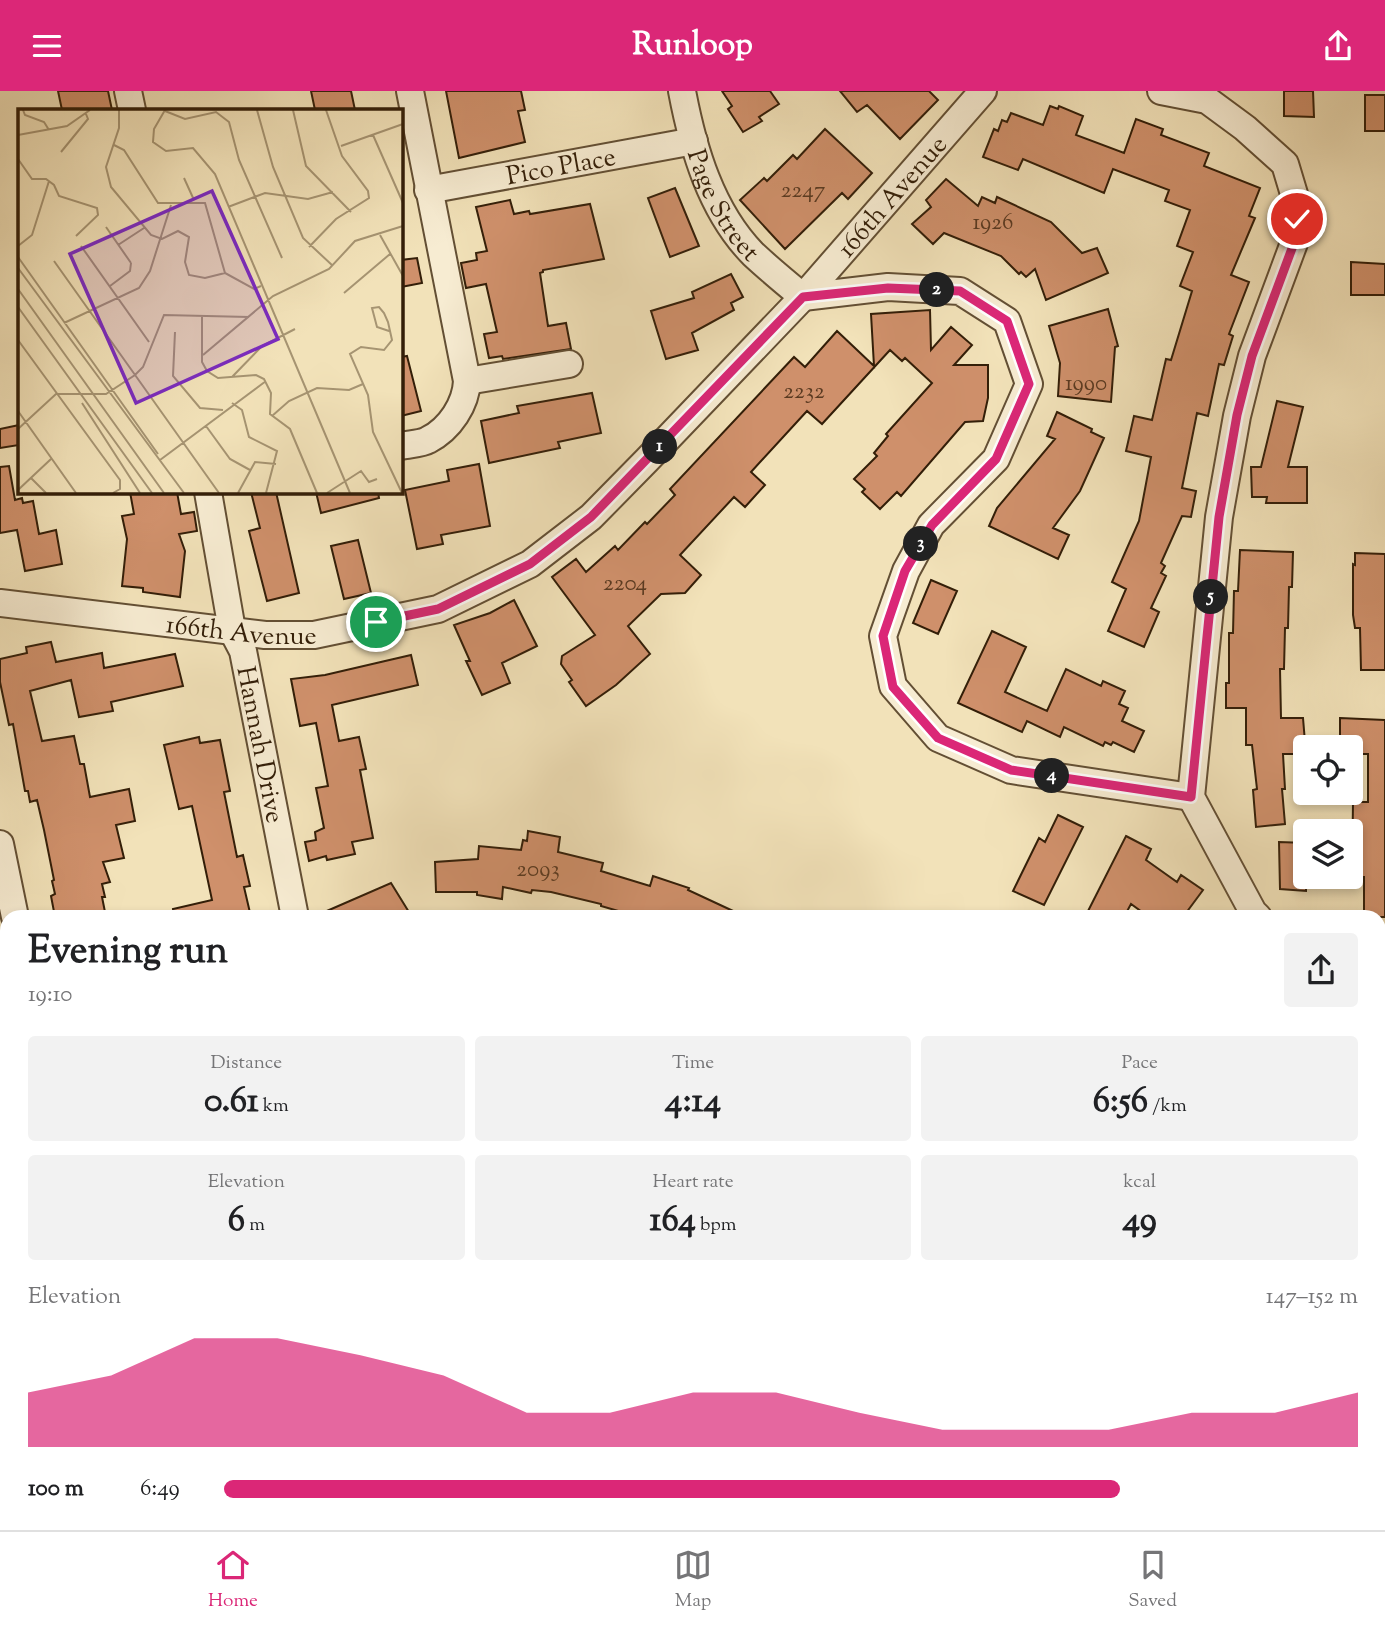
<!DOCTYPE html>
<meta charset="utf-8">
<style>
:root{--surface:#fff;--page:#f2f2f2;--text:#202124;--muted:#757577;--line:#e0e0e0;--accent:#db2777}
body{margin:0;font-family:"Sorts Mill Goudy",serif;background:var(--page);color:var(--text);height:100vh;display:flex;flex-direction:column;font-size:26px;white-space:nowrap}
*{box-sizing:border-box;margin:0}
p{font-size:23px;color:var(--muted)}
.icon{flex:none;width:38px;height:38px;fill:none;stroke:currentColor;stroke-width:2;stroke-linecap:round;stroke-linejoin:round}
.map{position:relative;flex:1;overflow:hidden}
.drawer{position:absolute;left:0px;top:819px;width:1386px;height:621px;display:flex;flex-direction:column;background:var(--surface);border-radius:21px 21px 0 0;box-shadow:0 4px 10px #0003}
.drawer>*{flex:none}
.fabs{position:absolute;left:1293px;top:644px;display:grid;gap:14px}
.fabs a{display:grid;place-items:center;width:70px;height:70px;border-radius:7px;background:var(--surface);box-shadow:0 4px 10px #0003;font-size:35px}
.pin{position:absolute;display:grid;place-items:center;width:60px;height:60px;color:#fff;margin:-30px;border:4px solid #fff;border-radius:50%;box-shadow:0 2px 7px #0007}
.km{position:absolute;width:35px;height:35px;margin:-18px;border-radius:50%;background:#222;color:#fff;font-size:19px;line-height:35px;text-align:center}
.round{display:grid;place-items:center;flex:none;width:74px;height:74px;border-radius:7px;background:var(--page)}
.overview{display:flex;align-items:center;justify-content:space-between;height:119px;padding:0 28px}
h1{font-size:38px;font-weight:700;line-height:52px}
.figures{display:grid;grid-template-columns:repeat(3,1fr);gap:10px;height:119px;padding:7px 28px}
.figures div{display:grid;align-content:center;border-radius:7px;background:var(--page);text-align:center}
.figures b{font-size:35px;font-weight:700}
.figures small{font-size:19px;font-weight:400}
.figures p{font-size:19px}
.chart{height:196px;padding:14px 28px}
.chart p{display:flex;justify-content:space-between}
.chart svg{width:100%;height:126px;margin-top:7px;fill:var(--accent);opacity:.7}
ul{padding:0 28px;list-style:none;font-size:23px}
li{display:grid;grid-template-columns:112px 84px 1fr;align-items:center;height:52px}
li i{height:18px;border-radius:9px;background:var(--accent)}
header{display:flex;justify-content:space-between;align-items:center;height:91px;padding:0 28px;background:var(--accent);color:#fff;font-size:32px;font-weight:700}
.dock{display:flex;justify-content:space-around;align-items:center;height:98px;border-top:2px solid var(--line);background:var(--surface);font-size:19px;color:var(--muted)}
.dock a{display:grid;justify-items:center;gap:4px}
.dock .active{color:var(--accent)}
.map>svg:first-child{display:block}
.building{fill:#cf906b;stroke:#331e08;stroke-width:2}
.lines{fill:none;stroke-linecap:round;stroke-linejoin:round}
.minor-casing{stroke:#634f34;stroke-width:30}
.minor{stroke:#f7ecd2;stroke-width:26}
.route-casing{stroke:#fff;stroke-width:14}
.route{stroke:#db2777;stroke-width:9}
.labels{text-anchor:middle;stroke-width:5;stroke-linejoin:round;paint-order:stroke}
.number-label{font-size:23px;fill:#5a3a21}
.street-label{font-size:26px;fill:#331e08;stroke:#f7ecd2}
.inset-road{fill:none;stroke:#a69472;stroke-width:2}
.view{fill:#7b2cbf;fill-opacity:0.15;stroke:#7b2cbf;stroke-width:3.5}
.inset-edge{fill:none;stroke:#331e08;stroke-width:3.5}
</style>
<header><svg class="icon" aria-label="menu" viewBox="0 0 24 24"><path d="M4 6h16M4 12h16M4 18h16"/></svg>Runloop<svg class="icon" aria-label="share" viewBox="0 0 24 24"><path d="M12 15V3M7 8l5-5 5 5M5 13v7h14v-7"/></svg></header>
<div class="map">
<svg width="1385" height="1439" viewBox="0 0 1385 1439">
<rect width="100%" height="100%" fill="#f2e2b9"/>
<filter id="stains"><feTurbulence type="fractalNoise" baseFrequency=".00286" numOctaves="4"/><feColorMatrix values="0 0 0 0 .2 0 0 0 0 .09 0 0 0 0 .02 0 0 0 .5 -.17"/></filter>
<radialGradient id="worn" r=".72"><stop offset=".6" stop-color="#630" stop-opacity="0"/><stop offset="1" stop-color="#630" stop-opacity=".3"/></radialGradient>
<path class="building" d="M 58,0 L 108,0 L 112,19 L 62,19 Z
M 311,0 L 351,0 L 355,19 L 315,19 Z
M 446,0 L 521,0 L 525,19 L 518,20 L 525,51 L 459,67 Z
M 722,0 L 770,0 L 779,13 L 759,26 L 762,30 L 743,41 L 728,18 L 732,15 Z
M 840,0 L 929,0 L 938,9 L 900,48 L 867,14 L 857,21 Z
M 1284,0 L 1313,0 L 1314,26 L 1284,25 Z
M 1365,4 L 1385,4 L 1385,40 L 1365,40 Z
M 1050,15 L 1058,18 L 1059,15 L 1083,25 L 1076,44 L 1124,62 L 1136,28 L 1163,38 L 1161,44 L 1209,62 L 1204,75 L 1260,97 L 1249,125 L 1255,127 L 1231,184 L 1249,191 L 1229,243 L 1233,245 L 1224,274 L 1219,273 L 1208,325 L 1197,322 L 1182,397 L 1196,400 L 1191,426 L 1182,425 L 1161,472 L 1165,475 L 1161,482 L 1166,485 L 1151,517 L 1159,521 L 1144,556 L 1108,540 L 1126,498 L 1112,491 L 1139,430 L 1151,366 L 1126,360 L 1134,325 L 1152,329 L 1166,268 L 1171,269 L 1192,200 L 1180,195 L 1193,161 L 1177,155 L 1190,119 L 1165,110 L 1169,99 L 1113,78 L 1104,102 L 1023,68 L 1018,79 L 983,66 L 994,38 L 998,40 L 1002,29 L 1007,31 L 1011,22 L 1043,34 Z
M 825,38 L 872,82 L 848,108 L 842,102 L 785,158 L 740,109 L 764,87 L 767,90 L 793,64 L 797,68 Z
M 946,88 L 978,115 L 982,106 L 995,112 L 997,106 L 1051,131 L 1082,162 L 1097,157 L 1108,182 L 1046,209 L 1035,178 L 1026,186 L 1021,181 L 1019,183 L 1001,165 L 944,142 L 933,153 L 912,133 L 931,116 L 926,109 Z
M 675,97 L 699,155 L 670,166 L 648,107 Z
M 510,109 L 514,123 L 529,120 L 530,123 L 590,113 L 604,168 L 543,179 L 543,181 L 540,182 L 548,235 L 566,232 L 571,258 L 503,268 L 502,265 L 489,267 L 484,243 L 497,241 L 486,193 L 466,197 L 461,172 L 477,169 L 476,162 L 487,160 L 476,116 Z
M 417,167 L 422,192 L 401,196 L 401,169 Z
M 1351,171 L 1385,173 L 1385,204 L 1351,204 Z
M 731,183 L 743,206 L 731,212 L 734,219 L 692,242 L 698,259 L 666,268 L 651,220 L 694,207 L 692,201 Z
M 1108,218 L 1118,255 L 1115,256 L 1111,311 L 1058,305 L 1060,272 L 1049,235 Z
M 930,219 L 931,259 L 951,236 L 972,254 L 954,274 L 988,274 L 988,307 L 983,330 L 965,331 L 901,405 L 897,401 L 880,418 L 862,401 L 865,398 L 854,388 L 877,365 L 874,362 L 888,345 L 886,343 L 932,292 L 905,267 L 902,270 L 890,259 L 822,333 L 807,320 L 751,381 L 765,394 L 745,416 L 734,406 L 680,464 L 701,484 L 685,502 L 661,503 L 628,535 L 650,563 L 616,594 L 586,615 L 569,591 L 572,589 L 561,573 L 562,565 L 595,544 L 552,486 L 576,468 L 586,481 L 615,455 L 618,459 L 645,431 L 647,433 L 675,404 L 670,398 L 794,266 L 805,276 L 837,240 L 874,275 L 871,223 Z
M 407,265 L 421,320 L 401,325 L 401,266 Z
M 592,302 L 601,342 L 558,351 L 560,357 L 489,372 L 481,330 L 519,322 L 517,315 Z
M 1277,310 L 1303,316 L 1288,376 L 1307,376 L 1307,412 L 1266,412 L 1267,406 L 1252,406 L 1251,376 L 1261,376 Z
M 1057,321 L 1092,338 L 1091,341 L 1104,347 L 1080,400 L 1053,437 L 1069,444 L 1058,468 L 989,435 L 997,417 L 1055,348 L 1047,345 Z
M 19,334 L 19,354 L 0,357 L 0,338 Z
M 479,373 L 490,435 L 441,444 L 443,453 L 417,458 L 405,399 L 449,390 L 447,379 Z
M 9,375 L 15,409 L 22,407 L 23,412 L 33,410 L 39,443 L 56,439 L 62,473 L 25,480 L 17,439 L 0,442 L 0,376 Z
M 130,401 L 177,401 L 181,423 L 194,421 L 197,440 L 179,443 L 185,460 L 180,506 L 143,501 L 143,497 L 122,495 L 127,448 L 122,425 L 134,423 Z
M 251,401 L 276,401 L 299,502 L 267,510 L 249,440 L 260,437 Z
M 316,401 L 378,401 L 379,407 L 321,422 Z
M 358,449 L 371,502 L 344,508 L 331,455 Z
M 1240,459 L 1293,461 L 1292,496 L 1289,496 L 1288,537 L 1285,537 L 1284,578 L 1280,578 L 1281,627 L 1303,627 L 1306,663 L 1283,663 L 1285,698 L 1282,698 L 1285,733 L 1256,736 L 1253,699 L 1257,698 L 1252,654 L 1246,654 L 1246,617 L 1226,617 L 1226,592 L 1229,592 L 1229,542 L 1233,542 L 1234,500 L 1238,500 Z
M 1355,462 L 1385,463 L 1385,579 L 1361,579 L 1360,537 L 1355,537 L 1353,524 L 1353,473 L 1355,474 Z
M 931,489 L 957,500 L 938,543 L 913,532 Z
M 514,509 L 537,555 L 502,572 L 510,592 L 482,604 L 466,570 L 470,570 L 454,534 L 490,522 Z
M 992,540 L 1026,556 L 1005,601 L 1047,620 L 1066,578 L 1101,595 L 1103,590 L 1125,600 L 1119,613 L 1128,617 L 1122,630 L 1144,640 L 1134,661 L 1113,651 L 1111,654 L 1105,651 L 1103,655 L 1064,636 L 1060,646 L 1027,630 L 1022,641 L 958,612 Z
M 51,551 L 56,571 L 102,562 L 104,577 L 175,563 L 183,595 L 111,611 L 113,620 L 79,626 L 71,589 L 30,600 L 42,650 L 74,645 L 80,673 L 84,673 L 90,706 L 129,698 L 135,730 L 116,734 L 124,767 L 103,771 L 110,791 L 102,793 L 105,806 L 102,806 L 106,826 L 55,826 L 51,805 L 55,803 L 52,790 L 54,789 L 44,739 L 37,709 L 30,711 L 28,700 L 25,700 L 13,633 L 9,634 L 0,591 L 0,568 L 27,562 L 26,556 Z
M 411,564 L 418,594 L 332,614 L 339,650 L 359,646 L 366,678 L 360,679 L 373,747 L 352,751 L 355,763 L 327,769 L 326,765 L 309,770 L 305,751 L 316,749 L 315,741 L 324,737 L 316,697 L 328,695 L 316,632 L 300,635 L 291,588 L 325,584 Z
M 1340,627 L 1385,629 L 1385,826 L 1364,826 L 1364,786 L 1352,786 L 1353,711 L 1368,711 L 1368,663 L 1351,663 L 1351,656 L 1340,656 Z
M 199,646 L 200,652 L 220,649 L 230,700 L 224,701 L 237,766 L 243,764 L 250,795 L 244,796 L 251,826 L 174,826 L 173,818 L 212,809 L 192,715 L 179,718 L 164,654 Z
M 1058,724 L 1083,736 L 1044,814 L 1013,800 L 1039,747 L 1045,751 Z
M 528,740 L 560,746 L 558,761 L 603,772 L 601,780 L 650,795 L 653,785 L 689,797 L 688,799 L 746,826 L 639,826 L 601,815 L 601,813 L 551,801 L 532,799 L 531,802 L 503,796 L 502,808 L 477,804 L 477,801 L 436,801 L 435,771 L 478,768 L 479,755 L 521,759 L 523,749 L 527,750 Z
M 1126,745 L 1151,758 L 1146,769 L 1177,791 L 1181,784 L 1203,799 L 1183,826 L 1149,826 L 1131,813 L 1124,826 L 1085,826 Z
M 1279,751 L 1306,752 L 1306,800 L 1280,798 Z
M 391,792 L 412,826 L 313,826 Z"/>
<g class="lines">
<g class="minor-casing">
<g id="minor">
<path d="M 128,0 L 132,19"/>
<path id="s1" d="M 682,0 C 693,58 711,120 753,163 C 769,178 786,192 803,206 L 888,196 L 960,200 L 1007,230 L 1029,293 L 996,368 L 931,434 L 906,480 L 883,545 L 893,595 L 938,647 L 1011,679 L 1191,706"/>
<path d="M 1161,0 L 1207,9 L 1245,37 L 1285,73 L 1294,103 L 1297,128 L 1294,152 L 1252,265 L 1237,325 L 1219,426 L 1191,706 L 1253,821 L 1258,826"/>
<path id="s2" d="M 428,99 L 694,50"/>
<path d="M 467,290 L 569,273"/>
<path d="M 401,355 C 409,353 421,353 428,349 C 450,338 466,313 467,290 L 410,0"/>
<path id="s3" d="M 208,401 L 232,539 L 243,560 L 295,826"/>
<path id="s4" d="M 0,512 L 265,544 L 314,544 L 438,518 L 530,473 L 591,426 L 647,369 L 803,206 L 983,0"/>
<path d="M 0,753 L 15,826"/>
<path d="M 1379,942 L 1385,943"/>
<path d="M 1379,1106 L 1385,1104"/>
<path d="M 0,1228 L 7,1227"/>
<path d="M 1379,1414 L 1385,1414"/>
<path d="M 138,1433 L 139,1439"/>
<path d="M 419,1433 L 420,1439"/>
<path d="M 688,1433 L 689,1439"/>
<path d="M 1215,1439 L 1238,1433"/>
</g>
</g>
<use href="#minor" class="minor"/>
</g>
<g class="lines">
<g class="route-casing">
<path id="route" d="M 376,531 L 438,518 L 530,473 L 591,426 L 803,206 L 888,197 L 960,200 L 1007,230 L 1029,293 L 996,368 L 932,434 L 905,480 L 883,545 L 893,596 L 938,647 L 1011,679 L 1191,706 L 1219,426 L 1237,324 L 1252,265 L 1294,152 L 1297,128"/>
</g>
<use href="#route" class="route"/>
</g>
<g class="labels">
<g class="number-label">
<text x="803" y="106">2247</text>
<text x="993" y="138">1926</text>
<text x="1086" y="299">1990</text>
<text x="804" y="307">2232</text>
<text x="625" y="499">2204</text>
<text x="538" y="785">2093</text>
</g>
<g class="street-label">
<text dy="9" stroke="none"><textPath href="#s2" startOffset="135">Pico Place</textPath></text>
<text dy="9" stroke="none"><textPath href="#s4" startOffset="1062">166th Avenue</textPath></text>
<text dy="9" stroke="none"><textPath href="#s1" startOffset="122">Page Street</textPath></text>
<text dy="9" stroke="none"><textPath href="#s4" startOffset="243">166th Avenue</textPath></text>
<text dy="9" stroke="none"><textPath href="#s3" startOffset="259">Hannah Drive</textPath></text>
</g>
</g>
<g transform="translate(18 18)">
<rect width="385" height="385" fill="#f2e2b9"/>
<path class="inset-road" d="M 5,1 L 7,6 L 26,13 L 31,21M 101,1 L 101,19 L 88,58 L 93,78 L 133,126 L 144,130 L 160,122 L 171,128 L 167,153 L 171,166 L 187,169 L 207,164M 147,1 L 136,20 L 135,33 L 148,42 L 175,39 L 197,65 L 332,384M 239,1 L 255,58 L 285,129 L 315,157M 275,1 L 288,57 L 333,103M 147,2 L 167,10 L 198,3 L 211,13 L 221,51 L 264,149M 0,26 L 49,17 L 72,1M 355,26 L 385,94M 96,36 L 106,41 L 140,94 L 187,94 L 207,164 L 236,180 L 243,177M 323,37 L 385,15M 43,43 L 70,10 L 68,5M 0,50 L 14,70 L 28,70 L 36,76 L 41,87 L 79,99 L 80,106 L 58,127M 166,69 L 176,91M 210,98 L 247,84 L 290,90 L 315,83M 88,118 L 113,154M 362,126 L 385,167M 100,136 L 126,119M 0,137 L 14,126 L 31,72M 63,137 L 131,233M 291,138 L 318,110 L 351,89 L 350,82 L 324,47 L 308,1M 0,148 L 140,345M 36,152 L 201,384M 0,159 L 166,384M 92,177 L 112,162 L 113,154M 0,180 L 146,384M 326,184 L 372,145M 0,198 L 134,384M 184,206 L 184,253 L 189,262 L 200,269 L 238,266 L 246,270 L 253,284 L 252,305 L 272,320 L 299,384M 46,214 L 121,179 L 132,162 L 153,96M 371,222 L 359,218 L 354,199 L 361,198 L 366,204 L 370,213 L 374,231 L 366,241 L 343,238 L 332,245 L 350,286 L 355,323 L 384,384M 157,223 L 155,267 L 182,299 L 205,301M 0,231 L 102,371 L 102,380 L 95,384M 185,246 L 255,187 L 311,160 L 337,132 L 385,117M 214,268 L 244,237 L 277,220M 64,294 L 122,384M 214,294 L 224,301 L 231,328 L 259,342 L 248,384M 0,302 L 58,384M 254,307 L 271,292 L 299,279 L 331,281 L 345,275M 188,317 L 212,350 L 232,361M 0,320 L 38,285 L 88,285 L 117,266 L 125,258 L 146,206 L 231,208M 142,351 L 248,272M 13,369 L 28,384M 0,381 L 33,350M 220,384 L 237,353 L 258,355M 309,384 L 343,362 L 351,373 L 359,370"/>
<path class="view" d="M 194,82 L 260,230 L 118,294 L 52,145 Z"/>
<rect width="385" height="385" class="inset-edge"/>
</g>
<rect width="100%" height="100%" filter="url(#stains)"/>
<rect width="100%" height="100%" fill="url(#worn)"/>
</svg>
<div class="fabs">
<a><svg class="icon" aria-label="locate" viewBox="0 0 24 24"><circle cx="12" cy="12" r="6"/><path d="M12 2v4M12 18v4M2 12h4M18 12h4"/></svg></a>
<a><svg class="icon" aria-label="layers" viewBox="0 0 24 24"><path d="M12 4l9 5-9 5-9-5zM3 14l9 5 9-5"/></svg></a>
</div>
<div class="pin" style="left:376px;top:531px;background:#1e9e55"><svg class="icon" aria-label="arrive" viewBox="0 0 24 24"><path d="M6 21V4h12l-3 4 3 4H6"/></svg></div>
<div class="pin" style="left:1297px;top:128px;background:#d93025"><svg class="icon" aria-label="check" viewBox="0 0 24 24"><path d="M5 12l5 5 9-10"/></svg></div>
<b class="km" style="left:660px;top:356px">1</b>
<b class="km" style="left:937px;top:199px">2</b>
<b class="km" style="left:921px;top:453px">3</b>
<b class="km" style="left:1052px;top:685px">4</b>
<b class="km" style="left:1211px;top:506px">5</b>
<section class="drawer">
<div class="overview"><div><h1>Evening run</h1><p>19:10</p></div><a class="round"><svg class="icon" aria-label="share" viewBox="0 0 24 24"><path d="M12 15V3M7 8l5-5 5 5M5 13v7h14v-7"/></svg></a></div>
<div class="figures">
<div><p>Distance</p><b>0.61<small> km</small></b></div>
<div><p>Time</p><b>4:14</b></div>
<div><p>Pace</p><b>6:56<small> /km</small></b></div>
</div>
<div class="figures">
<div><p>Elevation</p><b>6<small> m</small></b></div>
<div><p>Heart rate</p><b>164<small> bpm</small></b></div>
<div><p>kcal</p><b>49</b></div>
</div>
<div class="chart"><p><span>Elevation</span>147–152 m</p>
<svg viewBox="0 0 160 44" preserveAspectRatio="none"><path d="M0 44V25L10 19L20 6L30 6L40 12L50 19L60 32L70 32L80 25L90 25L100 32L110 38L120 38L130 38L140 32L150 32L160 25V44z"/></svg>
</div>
<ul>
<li><b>100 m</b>6:49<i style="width:79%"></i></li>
</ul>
</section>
</div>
<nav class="dock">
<a class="active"><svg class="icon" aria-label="home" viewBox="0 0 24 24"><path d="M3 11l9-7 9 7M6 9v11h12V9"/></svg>Home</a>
<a><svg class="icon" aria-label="map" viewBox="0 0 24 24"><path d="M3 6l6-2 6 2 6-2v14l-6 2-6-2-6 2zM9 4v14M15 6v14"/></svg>Map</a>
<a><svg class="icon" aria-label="saved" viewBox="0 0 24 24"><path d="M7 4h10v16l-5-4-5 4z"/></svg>Saved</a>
</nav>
